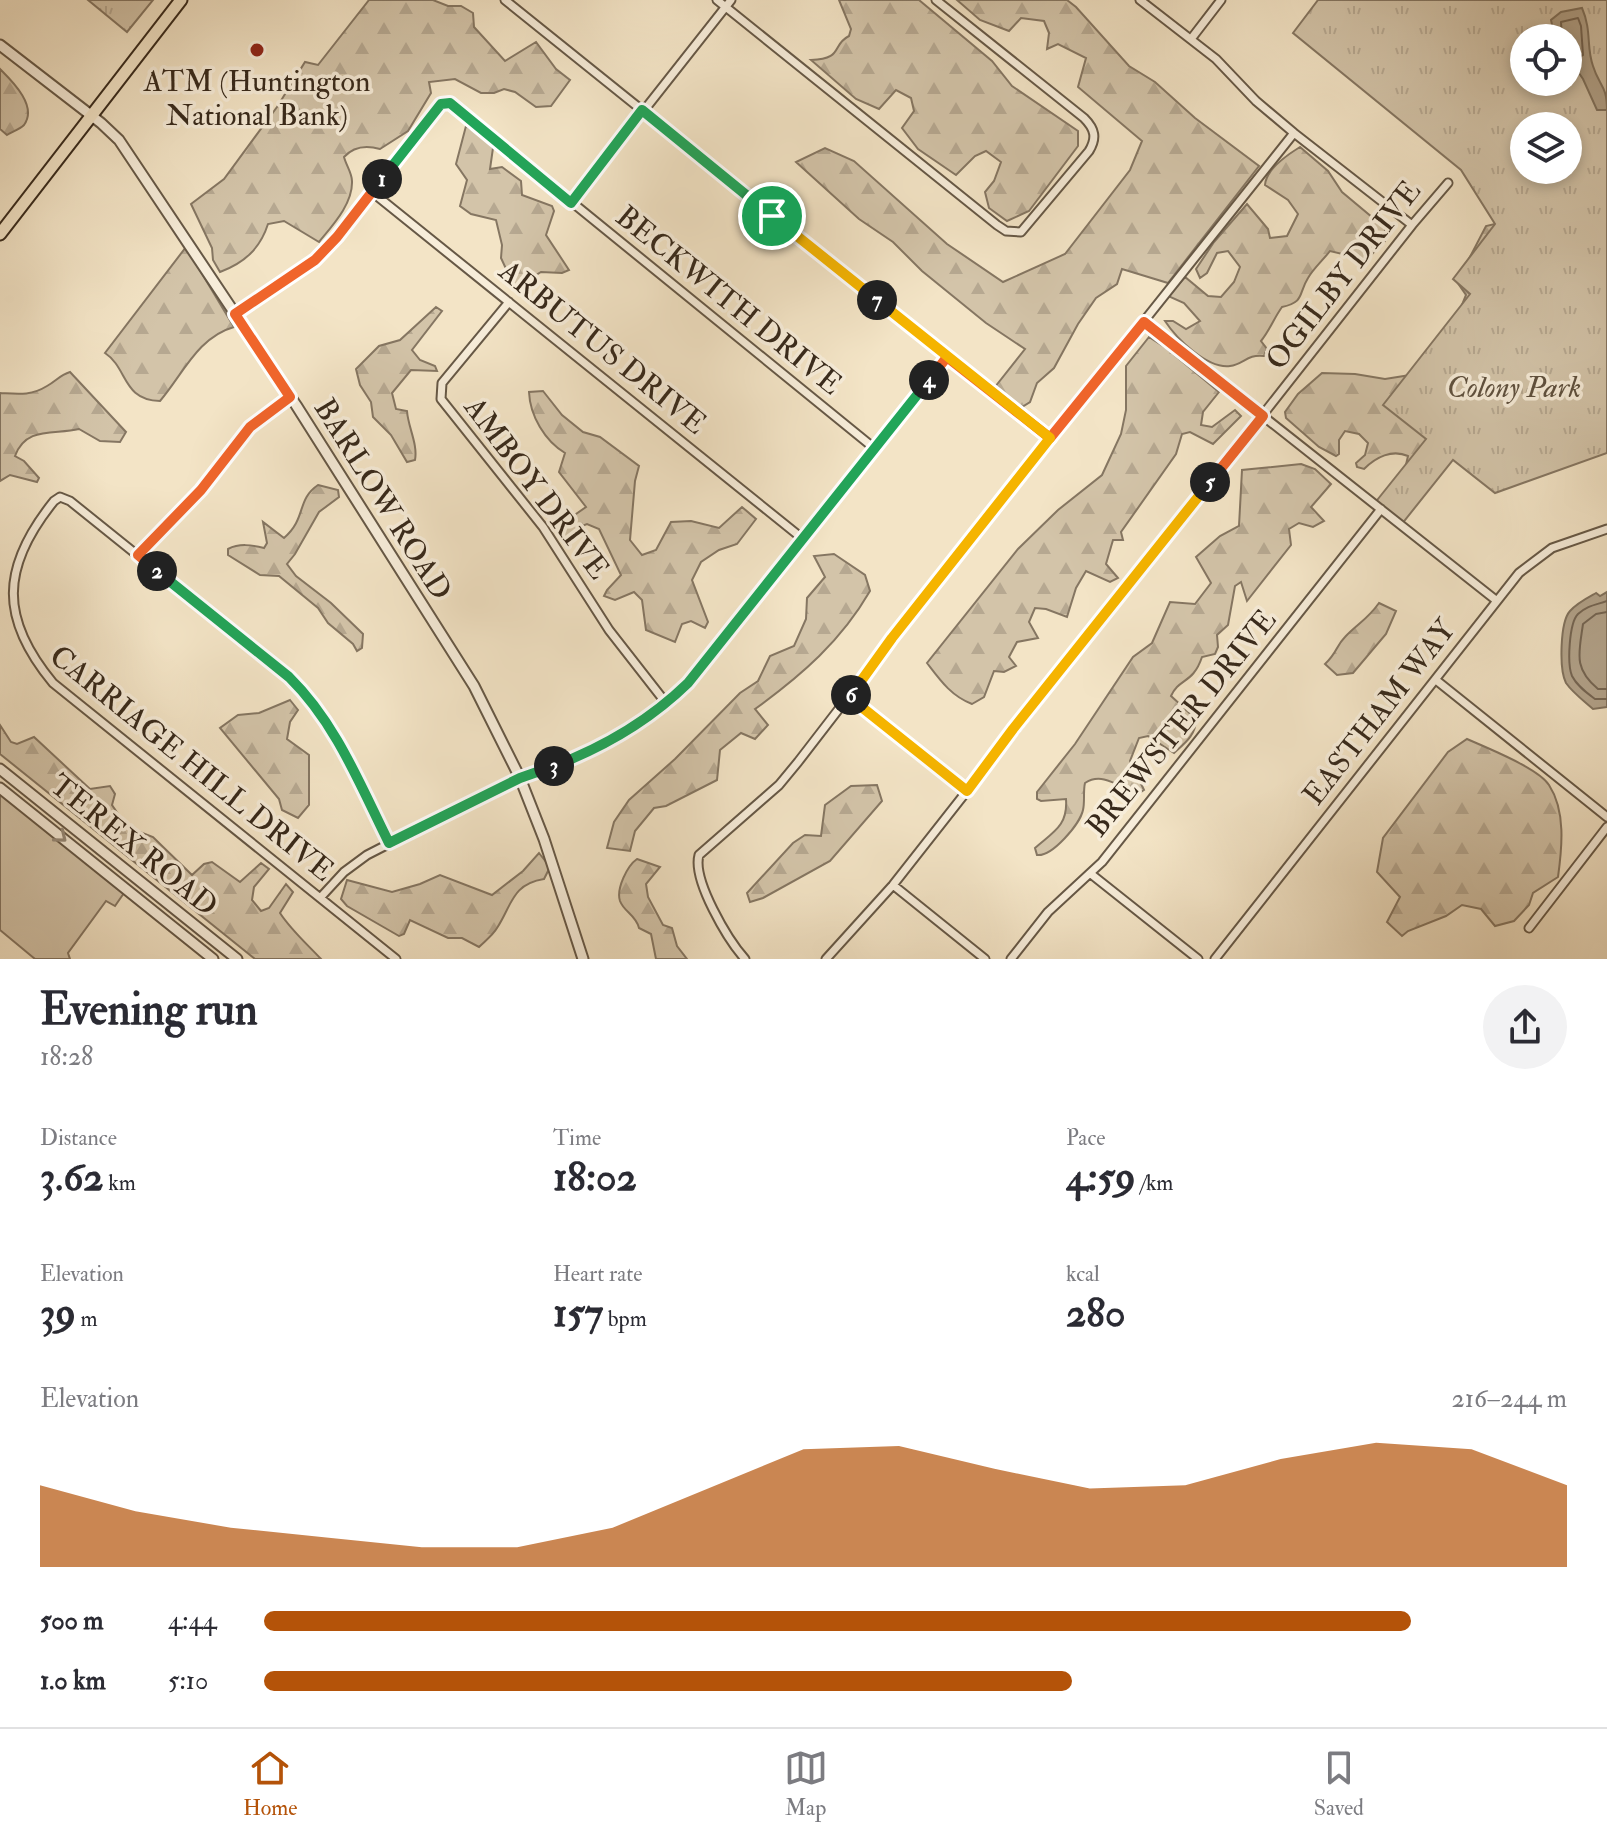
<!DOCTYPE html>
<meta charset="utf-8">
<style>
:root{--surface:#fff;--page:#f2f2f3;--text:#2b2b33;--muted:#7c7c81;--line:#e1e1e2;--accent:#b45309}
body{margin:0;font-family:"IM FELL Double Pica",serif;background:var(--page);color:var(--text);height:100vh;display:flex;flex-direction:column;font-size:30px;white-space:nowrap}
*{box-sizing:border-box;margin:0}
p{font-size:26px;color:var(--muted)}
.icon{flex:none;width:44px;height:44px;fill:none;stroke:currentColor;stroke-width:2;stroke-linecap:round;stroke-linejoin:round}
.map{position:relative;height:959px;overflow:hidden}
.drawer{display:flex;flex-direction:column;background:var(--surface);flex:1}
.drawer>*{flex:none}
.fabs{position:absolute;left:1510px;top:24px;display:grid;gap:16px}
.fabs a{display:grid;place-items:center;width:72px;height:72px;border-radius:50%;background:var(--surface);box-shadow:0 4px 12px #0003;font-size:40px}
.pin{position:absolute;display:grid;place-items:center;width:68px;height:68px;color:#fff;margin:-34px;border:4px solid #fff;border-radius:50%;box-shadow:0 2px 8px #0007}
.km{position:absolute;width:40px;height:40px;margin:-20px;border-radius:50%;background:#222;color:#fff;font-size:22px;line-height:40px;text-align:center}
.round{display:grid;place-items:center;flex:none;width:84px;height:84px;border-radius:42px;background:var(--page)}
.summary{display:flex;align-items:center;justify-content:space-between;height:136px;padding:0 40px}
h1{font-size:44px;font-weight:700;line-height:60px}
.stats{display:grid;grid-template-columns:repeat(3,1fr);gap:12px;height:136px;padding:8px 40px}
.stats div{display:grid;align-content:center}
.stats b{font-size:40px;font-weight:700}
.stats small{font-size:22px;font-weight:400}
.stats p{font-size:22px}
.chart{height:224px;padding:16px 40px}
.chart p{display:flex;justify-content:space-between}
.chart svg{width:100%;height:144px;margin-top:8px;fill:var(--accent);opacity:.7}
ul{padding:0 40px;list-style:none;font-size:26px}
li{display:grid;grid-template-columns:128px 96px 1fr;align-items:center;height:60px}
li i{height:20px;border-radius:10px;background:var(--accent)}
.tabs{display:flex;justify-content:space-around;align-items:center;height:112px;border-top:2px solid var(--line);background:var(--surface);font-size:22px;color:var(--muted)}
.tabs a{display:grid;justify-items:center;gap:4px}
.tabs .selected{color:var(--accent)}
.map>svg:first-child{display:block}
.grass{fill:#d3c4a9;stroke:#857662;stroke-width:2}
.forest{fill:url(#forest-firs);stroke:#857662;stroke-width:2}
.park{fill:url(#park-tufts);stroke:#857662;stroke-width:2;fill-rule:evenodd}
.water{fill:#b3a48c;stroke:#81735f;stroke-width:2}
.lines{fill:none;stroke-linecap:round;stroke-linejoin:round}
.shore{stroke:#756654;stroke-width:2}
.minor-casing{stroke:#665846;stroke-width:11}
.tertiary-casing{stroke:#665846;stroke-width:13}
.primary-casing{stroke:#37291b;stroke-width:15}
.minor{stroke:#f7edda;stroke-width:7}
.tertiary{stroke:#f7edda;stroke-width:9}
.primary{stroke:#f3e4c6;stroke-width:11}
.oneway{stroke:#978b7a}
.split-1-casing{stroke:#fff;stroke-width:16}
.split-2-casing{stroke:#fff;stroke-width:16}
.split-3-casing{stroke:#fff;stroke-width:16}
.split-4-casing{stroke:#fff;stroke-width:16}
.split-5-casing{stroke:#fff;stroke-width:16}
.split-6-casing{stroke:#fff;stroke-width:16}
.split-7-casing{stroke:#fff;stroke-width:16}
.split-8-casing{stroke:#fff;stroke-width:16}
.split-1{stroke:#22a559;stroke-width:10}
.split-2{stroke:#f0652b;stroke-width:10}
.split-3{stroke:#22a559;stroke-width:10}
.split-4{stroke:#22a559;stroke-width:10}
.split-5{stroke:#f0652b;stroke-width:10}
.split-6{stroke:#f5b400;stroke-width:10}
.split-7{stroke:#f5b400;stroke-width:10}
.split-8{stroke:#f5b400;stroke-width:10}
.poi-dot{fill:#8f2418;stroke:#f7edda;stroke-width:3}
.labels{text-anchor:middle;stroke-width:7;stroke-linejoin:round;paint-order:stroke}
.poi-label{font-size:30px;fill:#37291b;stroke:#f7edda}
.street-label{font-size:30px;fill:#37291b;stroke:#f7edda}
.park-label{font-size:30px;font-style:italic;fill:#5e503e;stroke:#f7edda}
</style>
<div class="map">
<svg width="1607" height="959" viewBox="0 0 1607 959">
<defs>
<pattern id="forest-firs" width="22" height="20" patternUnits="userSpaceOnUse" patternTransform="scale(2)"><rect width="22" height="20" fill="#d3c4a9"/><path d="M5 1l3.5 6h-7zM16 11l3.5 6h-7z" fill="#b6a891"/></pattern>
<pattern id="park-tufts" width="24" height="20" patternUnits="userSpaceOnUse" patternTransform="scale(2)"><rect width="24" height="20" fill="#d3c4a9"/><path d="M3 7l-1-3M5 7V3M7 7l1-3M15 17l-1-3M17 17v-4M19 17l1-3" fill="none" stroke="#b6a891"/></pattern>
</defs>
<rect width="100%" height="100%" fill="#f3e4c6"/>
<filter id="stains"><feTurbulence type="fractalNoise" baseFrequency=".0025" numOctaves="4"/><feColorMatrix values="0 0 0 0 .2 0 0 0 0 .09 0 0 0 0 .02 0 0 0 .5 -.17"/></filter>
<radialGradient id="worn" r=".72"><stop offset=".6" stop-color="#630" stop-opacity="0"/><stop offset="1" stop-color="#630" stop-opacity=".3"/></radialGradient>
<path class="grass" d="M 0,793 L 124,893 L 115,906 L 106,901 L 68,953 L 70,959 L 35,959 L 0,930 Z"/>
<path class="forest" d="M 369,0 L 433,0 L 448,6 L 461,6 L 473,13 L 474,27 L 505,61 L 536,42 L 556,69 L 570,80 L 551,106 L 536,107 L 515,92 L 504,89 L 494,93 L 481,93 L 455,79 L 429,82 L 431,93 L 408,131 L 380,149 C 366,145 354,146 344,157 C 346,165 352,173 352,181 C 353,204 332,226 319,242 L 284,221 L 268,224 C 260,249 244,263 220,272 L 213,260 L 212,248 L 191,204 L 224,179 L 277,107 L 305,62 L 318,65 Z
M 839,0 L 919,0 L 992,61 L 1012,86 L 1078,131 L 1078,146 L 1029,211 L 1007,221 L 989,208 L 985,192 L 994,181 L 1001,162 L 986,151 L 975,156 L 956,175 L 918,149 L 902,128 L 914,111 L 911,98 L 896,90 L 879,109 L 856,99 L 811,60 C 844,59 831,45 849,36 L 851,29 Z
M 957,0 L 1067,0 L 1076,7 L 1129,66 L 1155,82 L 1195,118 L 1259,166 L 1168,283 L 1122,269 L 1117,284 L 1096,298 L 1078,324 L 1054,368 L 1037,383 L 1030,402 L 1022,407 L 995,387 L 1025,349 L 986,323 L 922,271 L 893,242 L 859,219 L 796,162 L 825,148 L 854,161 L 947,244 L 1003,282 L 1065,254 L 1130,170 L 1142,141 L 1078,87 L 1086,58 L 1058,44 L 1047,49 L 1049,33 L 1044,21 L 1021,18 L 1009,31 L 980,20 Z
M 0,69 C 12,81 38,106 24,125 C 20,129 12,132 7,135 L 0,129 Z
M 466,126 L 486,139 L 493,148 L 490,169 L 502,167 L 521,181 L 522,195 L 552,206 L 554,211 L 546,235 L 569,270 L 562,273 L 541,272 L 515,288 L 501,258 L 502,245 L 496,220 L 471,214 L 460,206 L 467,180 L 456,164 Z
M 1300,147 L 1328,171 L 1342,192 L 1385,228 L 1385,241 L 1363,263 L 1355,257 L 1330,251 C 1323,260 1313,269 1308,278 C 1298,294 1305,302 1282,307 C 1274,318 1270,330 1261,341 L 1267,349 L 1264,356 C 1247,354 1244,364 1230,366 C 1207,369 1176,338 1165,321 L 1173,321 L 1186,329 L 1200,321 L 1184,303 L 1168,296 L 1185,277 L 1208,296 L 1221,297 L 1234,282 L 1240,267 L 1228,251 L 1217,253 L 1207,273 L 1200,278 L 1196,269 L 1214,242 L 1247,204 L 1268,229 L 1270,238 L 1287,236 L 1298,214 L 1288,200 L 1265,185 C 1266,169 1287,155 1300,147 Z
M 1503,222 L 1438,440 L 1405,469 L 1408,456 C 1392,449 1376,457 1364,469 L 1357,467 L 1356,463 L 1365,455 L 1368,443 L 1359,434 L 1345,431 L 1339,440 L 1339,454 L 1336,456 L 1319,447 L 1286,418 L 1285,412 L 1298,394 L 1322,373 L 1355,374 L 1385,379 L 1410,375 L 1449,337 L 1466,295 L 1457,282 L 1486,226 Z
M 186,247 L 234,327 C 198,337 183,374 160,401 C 122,400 128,368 105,353 Z
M 436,307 L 442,311 L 412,350 L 420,360 L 435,366 L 437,371 L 411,370 L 392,393 L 396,409 L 407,411 C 408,427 418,444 415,460 L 407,462 L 391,435 L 373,417 L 371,402 L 360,385 L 356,369 L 379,346 L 400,340 Z
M 1149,337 L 1166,348 L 1219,392 L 1203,412 L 1201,425 L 1212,427 L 1235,410 L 1241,416 L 1213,444 L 1190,432 L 1182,434 L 1176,454 L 1121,532 L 1123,540 L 1113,540 L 1106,564 L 1118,578 L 1110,582 L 1086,571 L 1076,588 L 1067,617 L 1046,609 L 1035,608 L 1029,622 L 1038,638 L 1017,642 L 1009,657 L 1016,666 L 1004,672 L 994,671 L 984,697 L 972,704 C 951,696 940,680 927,663 L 1018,549 L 1058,510 L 1102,475 L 1121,434 L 1126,410 L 1126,366 Z
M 70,372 L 126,432 L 120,442 L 100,441 L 79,429 C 54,435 26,426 15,456 L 24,461 L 39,478 L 37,482 L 10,475 L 0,481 L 0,393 C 18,394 31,396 47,386 C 56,381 60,375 70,372 Z
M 543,391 L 562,415 L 583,432 L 600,437 L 639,466 L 635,481 L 630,540 L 642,555 L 656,550 L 671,522 L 691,521 L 719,528 L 742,507 L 756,519 L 737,544 L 719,550 L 701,562 L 692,580 L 708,622 L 705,628 L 691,621 L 682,624 L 675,642 L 646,630 L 642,600 L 634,592 L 615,600 L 604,596 L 607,590 L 621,575 L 599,529 L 587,524 L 579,527 L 570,545 L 553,527 L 556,519 L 566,521 L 586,507 L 559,472 L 565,453 C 545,441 530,416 529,392 Z
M 1301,464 L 1315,469 L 1331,484 L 1311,507 L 1324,521 L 1313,527 L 1299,523 L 1289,529 L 1291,545 L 1247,601 L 1241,582 L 1235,586 L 1228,625 L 1217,635 L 1218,647 L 1215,654 L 1202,657 C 1193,684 1179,678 1171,696 L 1196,719 C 1196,735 1185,743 1174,753 L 1148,736 L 1139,738 L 1130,761 L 1144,790 L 1138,794 C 1120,788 1103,771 1085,783 C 1083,791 1085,802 1083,810 C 1080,824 1052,857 1037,855 L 1035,848 C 1053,832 1068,826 1066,799 L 1041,801 L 1037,799 L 1037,792 L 1075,744 L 1133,657 L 1152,643 L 1170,602 L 1195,604 L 1211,583 L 1196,557 L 1220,536 L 1239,526 L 1242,470 Z
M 318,485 L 338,490 L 339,497 L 319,512 L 295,554 L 287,564 L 296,576 L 331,603 L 363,634 L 362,648 L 357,651 L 353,644 L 328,623 L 318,608 L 279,576 L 260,575 L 228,555 L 228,549 C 240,543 251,545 264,548 L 267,543 L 263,522 L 284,538 C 307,518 296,500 318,485 Z
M 834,554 L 865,575 L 870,591 C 841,641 802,675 755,709 L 768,725 L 755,739 L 741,733 L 720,750 L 717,780 L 666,806 L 654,808 L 635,831 L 630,851 L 607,848 L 614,822 L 629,800 L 675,759 L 740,693 L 758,681 L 770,656 L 794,646 L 806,619 L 807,598 L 825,577 L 814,556 Z
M 1379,603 L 1396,611 L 1386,634 L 1353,673 L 1337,675 L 1325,664 C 1337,653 1336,646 1345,637 C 1357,624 1367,620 1379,603 Z
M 290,700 L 298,710 L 290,722 L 287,739 L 309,755 L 309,805 L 298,818 L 282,810 L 279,799 L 220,728 L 238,715 L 259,713 Z
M 0,725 L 11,742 L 17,744 L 34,737 L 90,789 L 110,786 L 115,794 L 112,805 L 127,827 L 153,837 L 192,875 L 204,864 L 212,862 L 240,882 L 261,863 L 269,869 L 254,887 L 252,900 L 261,911 L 269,908 L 286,884 L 293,892 L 280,913 C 291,930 307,944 321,959 L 255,959 L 0,754 Z
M 1467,739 C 1487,748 1538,768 1549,785 C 1566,811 1562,848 1558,877 L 1533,893 L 1529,905 L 1514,921 L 1495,926 L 1481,909 L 1462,905 L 1446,916 L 1408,931 L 1402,936 L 1387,922 L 1400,897 L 1377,872 L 1383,838 L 1448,752 Z
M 877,785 L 882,801 L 830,861 L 763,898 L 750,902 L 747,893 L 793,843 L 805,835 L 821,836 L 825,805 L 851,786 Z
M 539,853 L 550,867 L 544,879 C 512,884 512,905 497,928 C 493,935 485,941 479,947 L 462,938 L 448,938 L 410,920 L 404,934 L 399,936 L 347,906 L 341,899 L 347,880 L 392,892 L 420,884 L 440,875 L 492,895 L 523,871 Z
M 637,859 L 660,867 L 646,884 L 648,897 L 663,925 L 672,928 L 677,946 L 687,959 L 656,959 L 651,934 L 639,928 C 636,915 624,912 620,901 C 616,889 627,866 637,859 Z"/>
<path class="park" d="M 88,0 L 153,0 L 127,32 Z
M 1318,0 L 1607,0 L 1607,453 L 1495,493 L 1453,460 L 1401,525 L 1374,504 L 1426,439 L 1383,405 L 1470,294 L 1453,279 L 1495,224 L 1461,170 L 1293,33 ZM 1524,38 L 1568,38 L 1568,82 L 1524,82 ZM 1524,126 L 1568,126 L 1568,170 L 1524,170 Z"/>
<path class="water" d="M 1582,8 C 1592,31 1586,47 1593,66 C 1599,86 1607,85 1607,110 L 1597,110 L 1583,79 L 1568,57 L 1568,38 L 1555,38 L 1551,20 L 1561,12 Z
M 1607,592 L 1607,707 L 1593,709 C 1584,701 1573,693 1566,683 C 1559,669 1560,622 1570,611 C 1577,603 1587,598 1596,593 L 1600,596 Z"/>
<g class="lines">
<path class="shore" d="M 1562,38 L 1561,22 L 1578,18 L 1581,26 L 1583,55 L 1579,57 L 1568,54
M 1607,601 C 1596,605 1588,605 1578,614 C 1569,623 1567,664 1572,676 C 1577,686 1587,693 1595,699 L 1607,699
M 1607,612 L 1596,614 L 1583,624 C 1579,653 1573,668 1598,689 L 1607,689"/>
<g class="minor-casing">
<path id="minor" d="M 505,0 L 1050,438
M 717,0 L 997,225 L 1006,231 L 1021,232 L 1089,151 C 1097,138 1095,129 1084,118 L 936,0
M 1140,0 L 1216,59 L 1256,101 L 1294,133 L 1412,225
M 1191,39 L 1221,0
M 372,192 L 803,539
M 571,203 L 731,0
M 509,302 L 442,383 L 441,399 L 543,527 L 609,630 L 666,703
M 235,314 L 301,271 L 327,248 L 441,104 L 450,103 L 874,448
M 1144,322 L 1497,601
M 138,555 L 201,490 L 250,427 L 290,397
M 1436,680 L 1607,817
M 849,697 L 967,791
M 389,843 C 360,785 336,723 289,677 L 70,501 L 60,497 L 54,501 C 0,568 0,619 53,683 L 396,959
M 1091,874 L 1198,959
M 893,885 L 985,959
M 320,898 L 344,872 L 367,855 L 490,792 L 591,752 L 610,741 L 666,703 L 706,663 L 947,357
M 1529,928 L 1607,827
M 745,959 C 728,940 692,880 699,855 L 779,785 L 798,762 L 956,557 L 1294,133
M 826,959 L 893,885 L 1412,225 L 1448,183
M 1011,959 L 1048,912 L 1102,862 L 1381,509
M 1215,959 L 1519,573 L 1552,548 L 1607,529"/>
</g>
<g class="tertiary-casing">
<path id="tertiary" d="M 0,45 L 101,123 L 119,140 L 296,405 L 474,686 L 520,778 L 544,839 L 583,959
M 0,769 L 237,959
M 0,788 L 213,959"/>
</g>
<g class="primary-casing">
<path id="primary" d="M 0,234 L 181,0"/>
</g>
<use href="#minor" class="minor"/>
<use href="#tertiary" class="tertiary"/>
<use href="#primary" class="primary"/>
</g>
<defs><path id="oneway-chevron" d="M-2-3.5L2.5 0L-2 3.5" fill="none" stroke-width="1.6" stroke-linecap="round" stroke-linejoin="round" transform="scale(2)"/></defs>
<use class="oneway" href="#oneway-chevron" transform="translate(61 837) rotate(39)"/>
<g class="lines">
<g class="split-1-casing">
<path id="split-1" d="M 382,179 L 441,104 L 450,103 L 571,203 L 642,110 L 772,216"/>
</g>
<g class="split-2-casing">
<path id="split-2" d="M 157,571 L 138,555 L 201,490 L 250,427 L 290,397 L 235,314 L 315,260 L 337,237 L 382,179"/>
</g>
<g class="split-3-casing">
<path id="split-3" d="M 157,571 L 289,677 C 336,723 360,785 389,843 L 520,778 L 554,766"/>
</g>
<g class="split-4-casing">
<path id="split-4" d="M 554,766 C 604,747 649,721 688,683 L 929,380"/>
</g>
<g class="split-5-casing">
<path id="split-5" d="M 929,380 L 947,357 L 1050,438 L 1144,322 L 1263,416 L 1210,482"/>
</g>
<g class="split-6-casing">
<path id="split-6" d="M 851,695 L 849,697 L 967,791 L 1013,729 L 1210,482"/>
</g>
<g class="split-7-casing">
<path id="split-7" d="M 851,695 L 892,638 L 1050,438 L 877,300"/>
</g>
<g class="split-8-casing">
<path id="split-8" d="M 772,216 L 877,300"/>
</g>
<use href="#split-1" class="split-1"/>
<use href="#split-2" class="split-2"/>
<use href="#split-3" class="split-3"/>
<use href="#split-4" class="split-4"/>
<use href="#split-5" class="split-5"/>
<use href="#split-6" class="split-6"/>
<use href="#split-7" class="split-7"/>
<use href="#split-8" class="split-8"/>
</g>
<circle class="poi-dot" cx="257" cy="50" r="8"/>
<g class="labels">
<g class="poi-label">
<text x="257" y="91">ATM (Huntington<tspan x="257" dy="34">National Bank)</tspan></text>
</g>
<g class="street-label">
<text transform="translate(1343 275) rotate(-52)" y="10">OGILBY DRIVE</text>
<text transform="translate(729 300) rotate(39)" y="10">BECKWITH DRIVE</text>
<text transform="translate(603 347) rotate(39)" y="10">ARBUTUS DRIVE</text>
<text transform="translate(537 488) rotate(53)" y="10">AMBOY DRIVE</text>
<text transform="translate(383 499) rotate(58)" y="10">BARLOW ROAD</text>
<text transform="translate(1379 712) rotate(-52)" y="10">EASTHAM WAY</text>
<text transform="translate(1181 723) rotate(-51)" y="10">BREWSTER DRIVE</text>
<text transform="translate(192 763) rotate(39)" y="10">CARRIAGE HILL DRIVE</text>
<text transform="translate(134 845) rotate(39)" y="10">TEREX ROAD</text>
</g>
<g class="park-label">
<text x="1514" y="397">Colony Park</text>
</g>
</g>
<rect width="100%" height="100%" filter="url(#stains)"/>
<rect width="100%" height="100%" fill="url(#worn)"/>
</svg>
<div class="fabs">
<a><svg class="icon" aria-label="locate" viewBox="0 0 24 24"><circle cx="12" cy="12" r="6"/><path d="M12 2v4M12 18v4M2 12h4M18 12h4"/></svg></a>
<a><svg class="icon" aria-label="layers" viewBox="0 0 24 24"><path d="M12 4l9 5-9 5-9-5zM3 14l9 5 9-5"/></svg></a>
</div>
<div class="pin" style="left:772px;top:216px;background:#1e9e55"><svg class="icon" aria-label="arrive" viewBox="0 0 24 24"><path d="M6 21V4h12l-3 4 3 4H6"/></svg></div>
<b class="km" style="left:382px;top:179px">1</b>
<b class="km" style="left:157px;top:571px">2</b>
<b class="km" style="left:554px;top:766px">3</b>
<b class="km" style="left:929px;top:380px">4</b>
<b class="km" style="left:1210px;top:482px">5</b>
<b class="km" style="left:851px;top:695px">6</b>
<b class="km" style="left:877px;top:300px">7</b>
</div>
<section class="drawer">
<div class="summary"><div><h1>Evening run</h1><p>18:28</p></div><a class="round"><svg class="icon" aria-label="share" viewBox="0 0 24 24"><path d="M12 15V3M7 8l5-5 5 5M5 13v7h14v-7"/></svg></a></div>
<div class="stats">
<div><p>Distance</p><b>3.62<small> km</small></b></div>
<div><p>Time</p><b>18:02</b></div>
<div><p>Pace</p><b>4:59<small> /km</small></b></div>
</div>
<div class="stats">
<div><p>Elevation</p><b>39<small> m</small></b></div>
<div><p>Heart rate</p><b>157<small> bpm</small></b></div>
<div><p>kcal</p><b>280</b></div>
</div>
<div class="chart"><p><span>Elevation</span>216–244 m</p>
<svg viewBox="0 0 160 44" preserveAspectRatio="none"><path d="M0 44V19L10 27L20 32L30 35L40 38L50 38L60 32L70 20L80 8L90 7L100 14L110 20L120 19L130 11L140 6L150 8L160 19V44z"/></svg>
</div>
<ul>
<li><b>500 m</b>4:44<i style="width:88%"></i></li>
<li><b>1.0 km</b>5:10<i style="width:62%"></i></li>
</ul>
</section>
<nav class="tabs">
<a class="selected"><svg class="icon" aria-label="home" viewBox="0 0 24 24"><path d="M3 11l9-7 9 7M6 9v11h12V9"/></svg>Home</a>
<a><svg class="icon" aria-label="map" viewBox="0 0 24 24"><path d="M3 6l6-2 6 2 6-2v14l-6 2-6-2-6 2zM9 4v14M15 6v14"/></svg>Map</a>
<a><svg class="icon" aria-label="saved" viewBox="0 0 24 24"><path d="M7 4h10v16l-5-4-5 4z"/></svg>Saved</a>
</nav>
